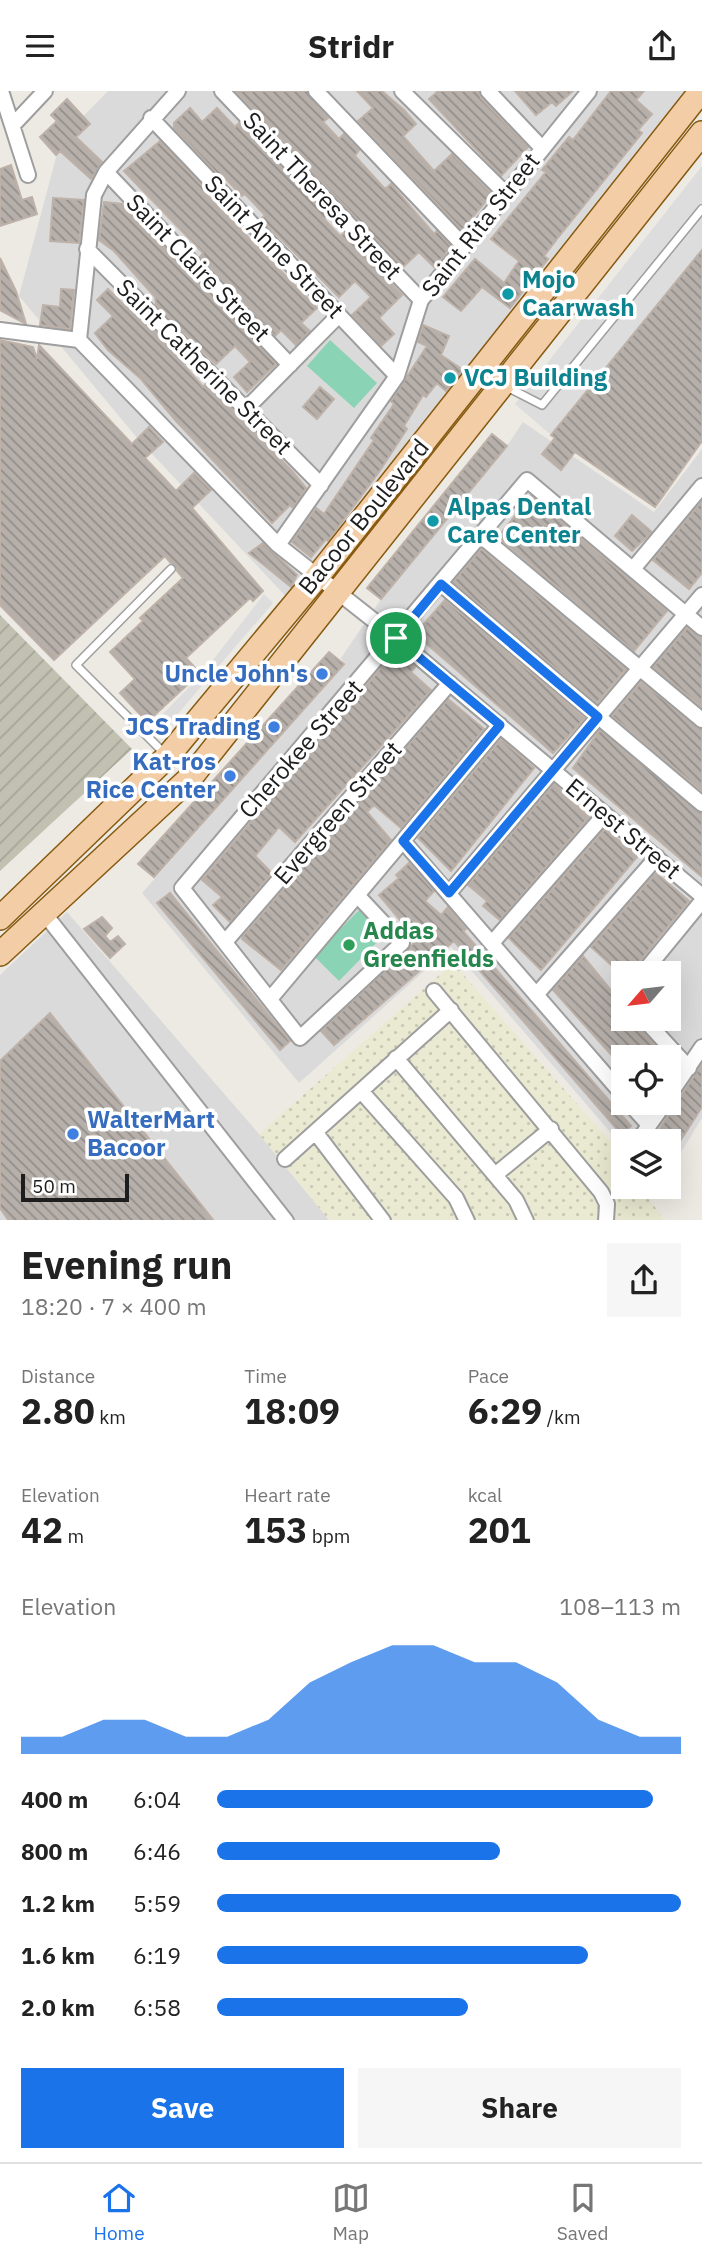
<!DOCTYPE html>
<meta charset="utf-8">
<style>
:root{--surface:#fff;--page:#f6f6f6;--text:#222;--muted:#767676;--line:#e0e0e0;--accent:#1a73e8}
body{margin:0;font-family:"IBM Plex Sans",sans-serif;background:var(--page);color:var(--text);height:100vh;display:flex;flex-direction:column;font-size:26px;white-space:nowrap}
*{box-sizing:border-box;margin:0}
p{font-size:23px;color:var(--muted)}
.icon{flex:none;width:38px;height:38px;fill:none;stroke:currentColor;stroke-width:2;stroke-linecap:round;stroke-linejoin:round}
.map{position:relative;height:1129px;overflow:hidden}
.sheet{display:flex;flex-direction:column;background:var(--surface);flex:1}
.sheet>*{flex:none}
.needle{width:46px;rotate:242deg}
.buttons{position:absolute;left:611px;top:870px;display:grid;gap:14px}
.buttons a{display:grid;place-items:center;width:70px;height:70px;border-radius:0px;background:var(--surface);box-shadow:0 7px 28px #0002;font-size:35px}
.scale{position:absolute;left:21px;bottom:18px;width:108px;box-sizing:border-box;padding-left:7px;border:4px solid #1d1d1d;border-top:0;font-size:19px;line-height:24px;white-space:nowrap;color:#1d1d1d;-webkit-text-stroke:5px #fff;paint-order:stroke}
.pin{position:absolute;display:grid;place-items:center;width:60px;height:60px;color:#fff;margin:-30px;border:4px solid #fff;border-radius:50%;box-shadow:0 2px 7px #0007}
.round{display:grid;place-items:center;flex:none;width:74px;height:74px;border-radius:0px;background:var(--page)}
.summary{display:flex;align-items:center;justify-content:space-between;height:119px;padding:0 21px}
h1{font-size:38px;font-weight:700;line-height:52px}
.metrics{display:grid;grid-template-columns:repeat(3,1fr);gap:10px;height:119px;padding:7px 21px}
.metrics div{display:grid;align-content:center}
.metrics b{font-size:35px;font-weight:700}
.metrics small{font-size:19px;font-weight:400}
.metrics p{font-size:19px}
.chart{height:196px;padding:14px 21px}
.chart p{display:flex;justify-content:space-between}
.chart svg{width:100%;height:126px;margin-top:7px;fill:var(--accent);opacity:.7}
.primary-button{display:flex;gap:14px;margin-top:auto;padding:14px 21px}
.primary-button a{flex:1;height:80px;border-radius:0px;background:var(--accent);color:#fff;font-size:28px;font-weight:700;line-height:80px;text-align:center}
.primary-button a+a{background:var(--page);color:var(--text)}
ul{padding:0 21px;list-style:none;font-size:23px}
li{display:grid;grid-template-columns:112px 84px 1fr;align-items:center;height:52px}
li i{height:18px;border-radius:9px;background:var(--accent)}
header{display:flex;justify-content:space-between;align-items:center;height:91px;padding:0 21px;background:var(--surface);font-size:32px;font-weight:700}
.tabs{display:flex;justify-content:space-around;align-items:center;height:98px;border-top:2px solid var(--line);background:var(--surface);font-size:19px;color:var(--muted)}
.tabs a{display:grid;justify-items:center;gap:4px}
.tabs .selected{color:var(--accent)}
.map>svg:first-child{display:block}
.residential{fill:#dbdada;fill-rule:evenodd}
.construction{fill:url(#construction-furrows)}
.farmland{fill:url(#farmland-dots)}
.pitch{fill:#8ad4b5}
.parking{fill:#ddd}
.building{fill:url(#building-back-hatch);stroke:#bdb1a8;stroke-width:2}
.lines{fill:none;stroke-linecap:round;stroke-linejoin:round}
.lane-casing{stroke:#9e9e9e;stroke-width:10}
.street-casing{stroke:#9e9e9e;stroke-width:18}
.primary-casing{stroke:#875a10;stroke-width:26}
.lane{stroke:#fff;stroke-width:7}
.street{stroke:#fff;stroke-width:14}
.primary{stroke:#f2cda5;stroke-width:23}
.route-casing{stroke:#fff;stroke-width:14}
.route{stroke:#1a73e8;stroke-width:9}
.culture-dot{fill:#0f9aa8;stroke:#fff;stroke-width:2.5}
.shop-dot{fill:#3f7fe0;stroke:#fff;stroke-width:2.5}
.leisure-dot{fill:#2e9e5b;stroke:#fff;stroke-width:2.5}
.labels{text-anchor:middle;stroke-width:7;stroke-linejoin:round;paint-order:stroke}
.street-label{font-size:24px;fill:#1d1d1d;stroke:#fff}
.culture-label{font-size:24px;font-weight:bold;fill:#0d838f;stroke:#fff;text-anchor:start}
.shop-label{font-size:24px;font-weight:bold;fill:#366cbe;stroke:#fff;text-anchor:end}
.leisure-label{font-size:24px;font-weight:bold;fill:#27864d;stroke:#fff;text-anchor:start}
</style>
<header><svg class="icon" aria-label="menu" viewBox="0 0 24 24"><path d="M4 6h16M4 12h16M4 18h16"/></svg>Stridr<svg class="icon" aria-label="share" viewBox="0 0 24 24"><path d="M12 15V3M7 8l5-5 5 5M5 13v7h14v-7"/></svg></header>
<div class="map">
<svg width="702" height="1130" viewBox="0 0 702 1130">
<defs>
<pattern id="construction-furrows" width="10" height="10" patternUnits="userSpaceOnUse" patternTransform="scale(1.75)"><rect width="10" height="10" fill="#c1c0b1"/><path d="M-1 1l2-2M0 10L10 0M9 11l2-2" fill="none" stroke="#a5a598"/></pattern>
<pattern id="farmland-dots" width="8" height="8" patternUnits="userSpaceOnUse" patternTransform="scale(1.75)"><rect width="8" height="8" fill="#eaead2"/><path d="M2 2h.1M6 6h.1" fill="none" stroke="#c8c8b4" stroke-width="1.8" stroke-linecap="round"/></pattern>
<pattern id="building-back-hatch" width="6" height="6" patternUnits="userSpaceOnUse" patternTransform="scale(1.75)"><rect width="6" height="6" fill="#b6afaa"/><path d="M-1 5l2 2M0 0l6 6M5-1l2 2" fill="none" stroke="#938e8a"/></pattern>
</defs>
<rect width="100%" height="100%" fill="#edeae4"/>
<path class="residential" d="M 108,0 L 701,0 L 294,514 L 138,348 L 19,205 L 61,48 Z
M 523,331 L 654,421 L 702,358 L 702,1027 L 669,1081 L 668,1050 L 623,1050 L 623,1056 L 451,856 L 299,992 L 142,802 L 344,573 L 341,567 L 381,508 L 507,355 ZM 623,882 L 668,882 L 668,928 L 623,928 ZM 623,966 L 668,966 L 668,1012 L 623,1012 Z
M 67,821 L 259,1043 L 329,1129 L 0,1130 L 0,884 Z"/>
<path class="construction" d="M 0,524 L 132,658 L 0,780 Z"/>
<path class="farmland" d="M 453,872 L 615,1056 L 623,1068 L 623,1096 L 641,1096 L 664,1129 L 329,1129 L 259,1043 Z"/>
<path class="pitch" d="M 330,249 L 377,292 L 354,317 L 307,275 Z
M 359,819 L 384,844 L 339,890 L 314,865 Z"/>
<path class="parking" d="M 702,75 L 702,159 L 551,344 L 515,313 Z
M 264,503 L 273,512 L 164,639 L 156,630 L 203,582 Z"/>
<path class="building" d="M 235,0 L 307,0 L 328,27 L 323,31 L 339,48 L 344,43 L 359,59 L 355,65 L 385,98 L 391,93 L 434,143 L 437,140 L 451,155 L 439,171 L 434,176 L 419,161 L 403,176 Z
M 357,0 L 382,0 L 404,19 L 416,33 L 403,45 L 434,80 L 452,63 L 492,103 L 462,139 L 358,30 L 373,17 Z
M 438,0 L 479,0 L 481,7 L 528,56 L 501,85 L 429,8 Z
M 515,0 L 573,0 L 556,15 L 552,11 L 536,24 Z
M 611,0 L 644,0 L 636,9 L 652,23 L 638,39 L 642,42 L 560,144 L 544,165 L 548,168 L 510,217 L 482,196 L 461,220 L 443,206 L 475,168 L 504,192 L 519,170 L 491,148 L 546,81 L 542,79 L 569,46 L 573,49 Z
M 67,8 L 90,33 L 76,46 L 102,71 L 91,88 L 60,60 L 56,64 L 40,46 L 57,30 L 51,24 Z
M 190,17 L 202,31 L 217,17 L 235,36 L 239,32 L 328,125 L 324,128 L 340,145 L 344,142 L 402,204 L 379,227 L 394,243 L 381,255 L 352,224 L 371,206 L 355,190 L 339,206 L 261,128 L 265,124 L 245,103 L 242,105 L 223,85 L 221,87 L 174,37 L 174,32 Z
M 160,50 L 207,100 L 205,102 L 317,217 L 301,232 L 310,240 L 296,254 L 281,239 L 275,245 L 200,166 L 203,162 L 124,80 Z
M 11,74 L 22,109 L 32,106 L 37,123 L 0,135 L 0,78 Z
M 53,107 L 84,109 L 79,152 L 50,150 Z
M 104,111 L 123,113 L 276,273 L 247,301 L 234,286 L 250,271 L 235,255 L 216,273 L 156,214 L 155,206 L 114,160 L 99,149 Z
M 702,159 L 702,350 L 655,416 L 575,361 L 561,379 L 542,363 L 555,347 L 551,344 Z
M 0,167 L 16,200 L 26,233 L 0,219 Z
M 61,198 L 74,199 L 70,238 L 40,234 L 43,214 L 60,216 Z
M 108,198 L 124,214 L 127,212 L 186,272 L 184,274 L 203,296 L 206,293 L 218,304 L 293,381 L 306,397 L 293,417 L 290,414 L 272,432 L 176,330 L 141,288 L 108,259 L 95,242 L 113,225 L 97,209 Z
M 423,234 L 449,245 L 441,264 L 463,279 L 446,300 L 437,292 L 426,306 L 423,304 L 404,335 L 407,338 L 379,381 L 328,450 L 326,448 L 311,466 L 292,451 L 316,417 L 324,423 L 374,349 L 371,347 L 394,313 L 391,310 L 427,255 L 418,251 Z
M 0,249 L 33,256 L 37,268 L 39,254 L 132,353 L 149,336 L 163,351 L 145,367 L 176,400 L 194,382 L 211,399 L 192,417 L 263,500 L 253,510 L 250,507 L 186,567 L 200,582 L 147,631 L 120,602 L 135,588 L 110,561 L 143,530 L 140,527 L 183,487 L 165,465 L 54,569 L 0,514 Z
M 320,296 L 334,308 L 317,328 L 303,316 Z
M 492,343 L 507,355 L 381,508 L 367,497 Z
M 531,405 L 667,520 L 634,560 L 498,446 Z
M 702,410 L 702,482 L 689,498 L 653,469 Z
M 632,424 L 652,441 L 632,460 L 615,445 Z
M 263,452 L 297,484 L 291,496 L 249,462 Z
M 481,458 L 626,578 L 597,612 L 453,491 Z
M 445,509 L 585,627 L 553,662 L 415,543 Z
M 687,537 L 702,546 L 702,616 L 653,576 Z
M 396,559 L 415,576 L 411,581 L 431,599 L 295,751 L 279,736 L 255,765 L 272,782 L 230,831 L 213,814 L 222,806 L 202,789 Z
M 329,561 L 344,573 L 154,786 L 138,773 Z
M 641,591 L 702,638 L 702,700 L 612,625 Z
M 448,608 L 484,638 L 401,737 L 374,714 L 367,721 L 391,749 L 281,879 L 242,848 L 243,845 Z
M 600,639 L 702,722 L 702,786 L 573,677 Z
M 501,648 L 534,677 L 451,780 L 418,747 Z
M 554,693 L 589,726 L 500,829 L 483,815 L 487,810 L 468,794 Z
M 605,738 L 638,765 L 541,879 L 509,847 Z
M 409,772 L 434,800 L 425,810 L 441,824 L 448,816 L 466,838 L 463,840 L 631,1035 L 622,1044 L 454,850 L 334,954 L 321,940 L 417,849 L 379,804 L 399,787 L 396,784 Z
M 656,782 L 689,810 L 630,882 L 620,882 L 591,856 Z
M 170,802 L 290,950 L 280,959 L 157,812 Z
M 102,826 L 112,837 L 105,845 L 110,851 L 118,845 L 125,853 L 110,867 L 84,838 Z
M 583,865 L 623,914 L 623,928 L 634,928 L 637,935 L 666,966 L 623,966 L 623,977 L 553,899 Z
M 50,922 L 214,1130 L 9,1130 L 0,1117 L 0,970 Z
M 702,973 L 702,1016 L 668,1069 L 668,1050 L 652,1050 Z"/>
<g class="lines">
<g class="lane-casing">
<path id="lane" d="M 505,295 L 542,314 L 702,118
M 165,663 L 76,574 L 171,478"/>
</g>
<g class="street-casing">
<path id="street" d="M 1,0 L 28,84
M 222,0 L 421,209
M 316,0 L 463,154
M 402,0 L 506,103
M 488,0 L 542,57
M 151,27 L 397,285
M 13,34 L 45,0
M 106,81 L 290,274
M 87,158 L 321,394
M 0,239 L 79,249
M 79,249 L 278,454 L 396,547 L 702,805
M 79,249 L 94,104 L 106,81 L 178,0
M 246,318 L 339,224
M 481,445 L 702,629
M 278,454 L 397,285 L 421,209 L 589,0
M 633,478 L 702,395
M 441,493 L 702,713
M 403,750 L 623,1004
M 449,802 L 702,504
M 357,804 L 402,852 L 300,947 L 182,797 L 527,389 L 702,537
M 44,822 L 286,1130
M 225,851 L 450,592
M 492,852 L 605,723
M 643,882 L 702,810
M 434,900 L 601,1101 L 607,1113 L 606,1130
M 536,904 L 657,766
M 270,908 L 500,634
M 644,928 L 689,977
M 396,967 L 516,1109 L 526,1130
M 361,1000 L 456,1107 L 467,1130
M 668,1006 L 702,956
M 629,1012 L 649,1034
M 316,1042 L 383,1130
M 638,1050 L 665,1012
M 285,1068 L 451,919
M 495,1084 L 551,1038"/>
</g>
<g class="primary-casing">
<path id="primary" d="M 0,827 L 168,665 L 317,486 L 701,0
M 0,863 L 192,685 L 702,42"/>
</g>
<use href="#lane" class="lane"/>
<use href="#street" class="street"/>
<use href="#primary" class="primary"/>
</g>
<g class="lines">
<g class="route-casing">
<path id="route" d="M 441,493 L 598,626 L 449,802 L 403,750 L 500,634 L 396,547 Z"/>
</g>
<use href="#route" class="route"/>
</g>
<g class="culture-dot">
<circle cx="508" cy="203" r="7"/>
<circle cx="450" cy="287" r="7"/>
<circle cx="433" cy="430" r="7"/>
</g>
<g class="shop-dot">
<circle cx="322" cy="583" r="7"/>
<circle cx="274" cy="636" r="7"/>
<circle cx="230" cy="685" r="7"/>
<circle cx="73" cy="1043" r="7"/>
</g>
<circle class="leisure-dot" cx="349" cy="854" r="7"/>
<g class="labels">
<g class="street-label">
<text transform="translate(322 105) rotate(47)" y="8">Saint Theresa Street</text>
<text transform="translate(481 134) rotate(-52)" y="8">Saint Rita Street</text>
<text transform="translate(274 156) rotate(46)" y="8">Saint Anne Street</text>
<text transform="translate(198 177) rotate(46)" y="8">Saint Claire Street</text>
<text transform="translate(204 276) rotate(45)" y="8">Saint Catherine Street</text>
<text transform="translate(364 426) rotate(-51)" y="8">Bacoor Boulevard</text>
<text transform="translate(301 658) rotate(-49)" y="8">Cherokee Street</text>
<text transform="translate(338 722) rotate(-49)" y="8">Evergreen Street</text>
<text transform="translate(623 738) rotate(40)" y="8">Ernest Street</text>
</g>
<g class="culture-label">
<text x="522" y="197">Mojo<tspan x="522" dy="28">Caarwash</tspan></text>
<text x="464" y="295">VCJ Building</text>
<text x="447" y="424">Alpas Dental<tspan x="447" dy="28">Care Center</tspan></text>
</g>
<g class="shop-label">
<text x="308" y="591">Uncle John's</text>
<text x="260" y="644">JCS Trading</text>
<text x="216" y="679">Kat-ros<tspan x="216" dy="28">Rice Center</tspan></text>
<text x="87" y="1037" text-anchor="start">WalterMart<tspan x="87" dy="28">Bacoor</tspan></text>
</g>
<g class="leisure-label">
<text x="363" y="848">Addas<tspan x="363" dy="28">Greenfields</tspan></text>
</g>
</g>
</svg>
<div class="buttons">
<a><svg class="needle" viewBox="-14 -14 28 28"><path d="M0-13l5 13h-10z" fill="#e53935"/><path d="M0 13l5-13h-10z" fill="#767676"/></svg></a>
<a><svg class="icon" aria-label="locate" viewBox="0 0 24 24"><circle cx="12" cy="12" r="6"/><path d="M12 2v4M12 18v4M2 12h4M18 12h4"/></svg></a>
<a><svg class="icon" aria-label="layers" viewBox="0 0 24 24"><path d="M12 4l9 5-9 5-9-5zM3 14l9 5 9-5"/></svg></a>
</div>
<div class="scale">50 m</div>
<div class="pin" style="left:396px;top:547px;background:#1e9e55"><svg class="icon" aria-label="arrive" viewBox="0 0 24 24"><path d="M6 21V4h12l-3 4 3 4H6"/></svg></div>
</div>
<section class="sheet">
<div class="summary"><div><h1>Evening run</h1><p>18:20 · 7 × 400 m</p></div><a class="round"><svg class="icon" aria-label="share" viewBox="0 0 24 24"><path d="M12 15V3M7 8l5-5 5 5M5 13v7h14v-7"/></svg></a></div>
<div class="metrics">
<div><p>Distance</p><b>2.80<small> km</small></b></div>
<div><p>Time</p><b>18:09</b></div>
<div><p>Pace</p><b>6:29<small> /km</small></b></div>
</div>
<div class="metrics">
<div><p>Elevation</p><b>42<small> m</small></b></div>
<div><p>Heart rate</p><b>153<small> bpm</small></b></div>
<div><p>kcal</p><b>201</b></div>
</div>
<div class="chart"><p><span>Elevation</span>108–113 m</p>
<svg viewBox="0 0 160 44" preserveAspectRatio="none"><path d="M0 44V38L10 38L20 32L30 32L40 38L50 38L60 32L70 19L80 12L90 6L100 6L110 12L120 12L130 19L140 32L150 38L160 38V44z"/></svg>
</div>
<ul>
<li><b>400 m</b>6:04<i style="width:94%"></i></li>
<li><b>800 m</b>6:46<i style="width:61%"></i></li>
<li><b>1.2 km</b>5:59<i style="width:100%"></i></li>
<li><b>1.6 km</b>6:19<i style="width:80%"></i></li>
<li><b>2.0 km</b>6:58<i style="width:54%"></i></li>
</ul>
<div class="primary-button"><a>Save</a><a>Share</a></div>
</section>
<nav class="tabs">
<a class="selected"><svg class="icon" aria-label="home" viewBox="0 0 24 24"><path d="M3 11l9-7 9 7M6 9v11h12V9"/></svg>Home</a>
<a><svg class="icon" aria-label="map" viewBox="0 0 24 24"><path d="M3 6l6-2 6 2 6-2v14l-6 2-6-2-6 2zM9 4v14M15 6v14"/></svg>Map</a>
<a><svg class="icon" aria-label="saved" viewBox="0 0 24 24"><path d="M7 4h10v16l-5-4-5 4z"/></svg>Saved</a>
</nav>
